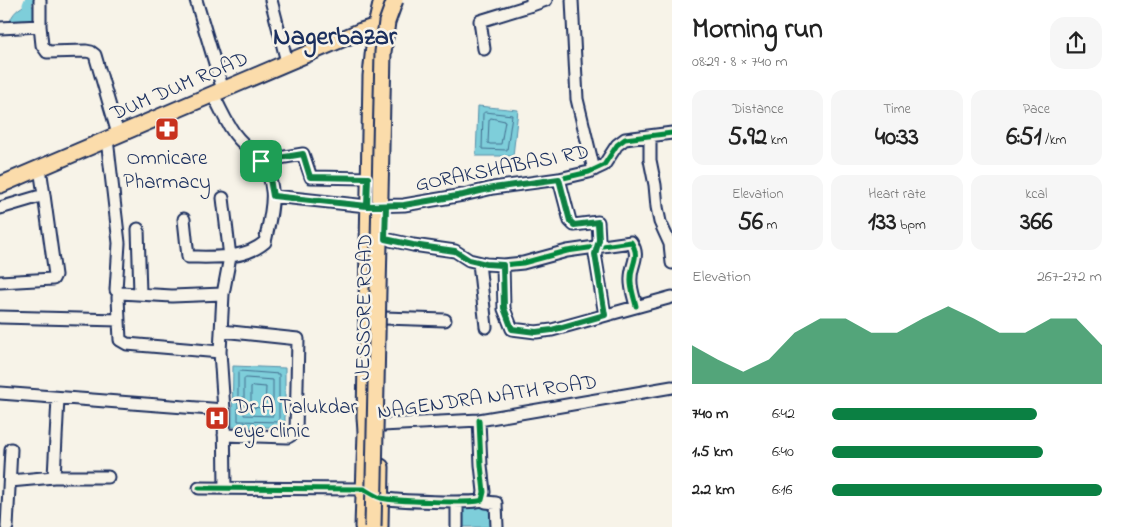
<!DOCTYPE html>
<meta charset="utf-8">
<style>
:root{--surface:#fff;--page:#f6f6f6;--text:#222;--muted:#767676;--accent:#0b8043}
body{margin:0;font-family:"Indie Flower",sans-serif;background:var(--page);color:var(--text);height:100vh;display:flex;flex-direction:column;font-size:19px;white-space:nowrap}
*{box-sizing:border-box;margin:0}
p{font-size:16px;color:var(--muted)}
.icon{flex:none;width:28px;height:28px;fill:none;stroke:currentColor;stroke-width:2;stroke-linecap:round;stroke-linejoin:round}
.map{position:relative;flex:1;overflow:hidden}
.side{display:flex;flex-direction:column;background:var(--surface);width:450px}
.side>*{flex:none}
.pin{position:absolute;display:grid;place-items:center;width:42px;height:42px;color:#fff;margin:-21px;border-radius:10px;box-shadow:0 2px 8px #0006}
.round{display:grid;place-items:center;flex:none;width:52px;height:52px;border-radius:15px;background:var(--page)}
.head{display:flex;align-items:center;justify-content:space-between;height:85px;padding:0 20px}
h1{font-size:28px;font-weight:700;line-height:38px}
.figures{display:grid;grid-template-columns:repeat(3,1fr);gap:8px;height:85px;padding:5px 20px}
.figures div{display:grid;align-content:center;border-radius:12px;background:var(--page);text-align:center}
.figures b{font-size:25px;font-weight:700}
.figures small{font-size:14px;font-weight:400}
.figures p{font-size:14px}
.chart{height:140px;padding:10px 20px}
.chart p{display:flex;justify-content:space-between}
.chart svg{width:100%;height:90px;margin-top:5px;fill:var(--accent);opacity:.7}
ul{padding:0 20px;list-style:none;font-size:16px}
li{display:grid;grid-template-columns:80px 60px 1fr;align-items:center;height:38px}
li i{height:12px;border-radius:6px;background:var(--accent)}
main{display:flex;flex:1;min-height:0}
.map>svg:first-child{display:block}
.water{fill:#7eceda;stroke:#568ea8}
.lines{fill:none;stroke-linecap:round;stroke-linejoin:round}
.shore{stroke:#436f90;stroke-width:1}
.canal{stroke:#7eceda;stroke-width:9}
.minor-casing{stroke:#1b2f5e;stroke-width:15}
.major-casing{stroke:#1b2f5e;stroke-width:19}
.minor{stroke:#f7f3e8;stroke-width:11}
.major{stroke:#fbdcab;stroke-width:15}
.major-bridge-casing{stroke:#1b2f5e;stroke-width:19;stroke-linecap:butt}
.major-bridge{stroke:#fbdcab;stroke-width:15}
.cycleway-casing{stroke:#f7f3e8;stroke-width:8}
.cycleway{stroke:#00873e;stroke-width:5}
.route-casing{stroke:#fff;stroke-width:10}
.route{stroke:#0b8043;stroke-width:6}
.labels{text-anchor:middle;stroke-width:5;stroke-linejoin:round;paint-order:stroke}
.street-label{font-size:21px;fill:#1b2f5e;stroke:#f7f3e8}
.poi-label{font-size:21px;fill:#1b2f5e;stroke:#f7f3e8}
.district-label{font-size:26px;font-weight:bold;fill:#1b2f5e;stroke:#f7f3e8}
</style>
<main>
<div class="map">
<svg width="672" height="527" viewBox="0 0 672 527">
<rect width="100%" height="100%" fill="#f7f3e8"/>
<filter id="ink" filterUnits="userSpaceOnUse"><feTurbulence type="fractalNoise" baseFrequency=".02" numOctaves="2"/><feDisplacementMap in="SourceGraphic" scale="10" xChannelSelector="R" yChannelSelector="G"/><feConvolveMatrix kernelMatrix="1 2 1 2 8 2 1 2 1" color-interpolation-filters="sRGB"/></filter>
<g filter="url(#ink)">
<path class="water" d="M 27,4 L 31,4 L 36,11 L 36,18 L 32,22 L 10,22 C 12,13 19,8 27,4 Z
M 478,106 L 518,110 L 513,156 L 476,156 Z
M 233,366 L 285,368 L 285,427 L 232,427 Z
M 495,506 L 496,527 L 462,527 L 461,508 Z"/>
<g class="lines">
<path class="shore" d="M 485,112 L 512,115 L 507,150 L 482,149 L 483,114 Z
M 491,118 L 505,121 L 501,144 L 490,144 L 488,143 L 489,121 Z
M 240,371 L 279,374 L 279,422 L 238,421 L 238,374 Z
M 246,378 L 273,380 L 273,416 L 244,415 L 244,380 Z
M 254,386 L 266,387 L 265,408 L 251,407 L 251,388 Z"/>
<path class="canal" d="M 27,5 L 29,0"/>
<g class="minor-casing">
<path id="minor" d="M 196,0 L 223,90
M 271,0 L 287,62
M 572,0 L 577,99 L 594,170
M 532,5 L 546,0
M 40,26 L 42,45 L 47,52 L 86,51 L 91,52 L 95,55 L 118,134
M 0,28 L 40,26 L 40,0
M 484,49 L 480,21 L 532,5 L 532,0
M 650,136 L 650,160 L 655,185 L 657,207 L 660,222 L 670,244 L 672,263
M 107,139 L 119,243 L 116,290
M 261,161 L 303,154 L 311,177 L 368,178
M 40,168 L 44,195
M 559,179 L 570,221 L 574,225 L 598,222 L 599,240 L 595,254 L 605,315
M 273,196 L 367,206 L 404,205 L 463,195 L 493,188 L 559,179 L 589,172 L 604,165 L 617,145 L 625,139 L 672,133
M 223,198 L 230,257 L 223,294 L 220,352 L 224,410 L 225,488
M 0,208 L 44,195 L 55,275 L 53,279 L 0,282
M 184,219 L 188,257 C 214,257 244,260 265,242 C 272,209 281,182 255,154 C 250,149 243,144 238,138 C 227,126 221,109 213,95
M 138,229 L 140,293
M 385,239 L 413,245 L 455,251 L 469,260 L 486,264 L 503,265 L 523,263 L 567,251 L 631,242 C 641,257 631,263 631,278 C 630,287 634,297 636,306
M 479,263 L 486,327
M 503,265 L 504,309 L 512,329 L 536,332 L 552,330 L 672,297
M 0,317 L 119,320 L 120,340 L 127,344 L 220,352
M 384,318 L 445,320
M 119,320 L 118,297 L 120,293 L 172,296 L 223,294
M 222,331 L 298,339 L 296,432 L 288,437 L 224,435
M 0,393 L 224,410
M 370,430 L 382,425 L 479,420 L 672,387
M 54,477 L 58,398
M 10,481 L 54,477 L 108,477
M 199,488 L 364,489 C 369,492 375,496 381,498 C 393,501 475,504 482,500 L 484,492 L 481,465 L 479,420
M 482,500 L 486,502 L 496,503 L 497,527
M 7,527 L 11,449
M 457,527 L 457,502"/>
</g>
<g class="major-casing">
<path id="major" d="M 0,185 L 361,31 L 376,26 L 383,26
M 363,527 L 366,432 L 365,417 L 371,76 L 376,26 L 382,0
M 380,527 L 381,467"/>
</g>
<use href="#minor" class="minor"/>
<use href="#major" class="major"/>
<g class="major-bridge-casing">
<path id="major-bridge" d="M 373,527 L 383,52 L 387,22 L 395,0"/>
</g>
<use href="#major-bridge" class="major-bridge"/>
<g class="cycleway-casing">
<path id="cycleway" d="M 273,196 L 367,206 L 404,205 L 463,195 L 493,188 L 559,179 L 589,172 L 604,165 L 617,145 L 625,139 L 672,133
M 385,239 L 413,245 L 455,251 L 469,260 L 486,264 L 503,265 L 523,263 L 567,251 L 631,242 C 641,257 631,263 631,278 C 630,287 634,297 636,306
M 199,488 L 364,489 C 369,492 375,496 381,498 C 393,501 475,504 482,500 L 484,492 L 481,465 L 479,420"/>
</g>
<use href="#cycleway" class="cycleway"/>
</g>
</g>
<g class="lines" filter="url(#ink)">
<g class="route-casing">
<path id="route" d="M 261,161 L 269,173 L 273,196 L 367,206 L 386,206 L 385,239 L 413,245 L 455,251 L 469,260 L 486,264 L 503,265 L 504,308 L 512,329 L 536,332 L 552,330 L 605,315 L 595,254 L 599,240 L 598,222 L 574,225 L 570,221 L 559,179 L 493,188 L 463,195 L 404,205 L 367,206 L 368,178 L 310,177 L 303,154 L 261,161"/>
</g>
<use href="#route" class="route"/>
</g>
<defs>
<g id="pharmacy-square" transform="scale(1.25)"><rect x="-9" y="-9" width="18" height="18" rx="4" fill="#c8321e" stroke="#f7f3e8"/><path d="M-2-6h4v4h4v4h-4v4h-4v-4h-4v-4h4Z" fill="#fff"/></g>
<g id="hospital-square" transform="scale(1.25)"><rect x="-9" y="-9" width="18" height="18" rx="4" fill="#c8321e" stroke="#f7f3e8"/><path d="M-5-5h3v3.5h4V-5h3V5h-3V1.5h-4V5h-3Z" fill="#fff"/></g>
</defs>
<g fill-rule="evenodd">
<use href="#pharmacy-square" x="167" y="129"/>
<use href="#hospital-square" x="217" y="418"/>
</g>
<g class="labels">
<g class="street-label">
<text transform="translate(179 85) rotate(-23)" y="7">DUM DUM ROAD</text>
<text transform="translate(502 167) rotate(-11)" y="7">GORAKSHABASI RD</text>
<text transform="translate(363 307) rotate(-89)" y="7">JESSORE ROAD</text>
<text transform="translate(487 396) rotate(-8)" y="7">NAGENDRA NATH ROAD</text>
</g>
<g class="poi-label">
<text x="167" y="164">Omnicare<tspan x="167" dy="24">Pharmacy</tspan></text>
<text x="234" y="413" text-anchor="start">Dr A Talukdar<tspan x="234" dy="24">eye clinic</tspan></text>
</g>
<g class="district-label">
<text x="335" y="44">Nagerbazar</text>
</g>
</g>
</svg>
<div class="pin" style="left:261px;top:161px;background:#1e9e55"><svg class="icon" aria-label="arrive" viewBox="0 0 24 24"><path d="M6 21V4h12l-3 4 3 4H6"/></svg></div>
</div>
<section class="side">
<div class="head"><div><h1>Morning run</h1><p>08:29 · 8 × 740 m</p></div><a class="round"><svg class="icon" aria-label="share" viewBox="0 0 24 24"><path d="M12 15V3M7 8l5-5 5 5M5 13v7h14v-7"/></svg></a></div>
<div class="figures">
<div><p>Distance</p><b>5.92<small> km</small></b></div>
<div><p>Time</p><b>40:33</b></div>
<div><p>Pace</p><b>6:51<small> /km</small></b></div>
</div>
<div class="figures">
<div><p>Elevation</p><b>56<small> m</small></b></div>
<div><p>Heart rate</p><b>133<small> bpm</small></b></div>
<div><p>kcal</p><b>366</b></div>
</div>
<div class="chart"><p><span>Elevation</span>267–272 m</p>
<svg viewBox="0 0 160 44" preserveAspectRatio="none"><path d="M0 44V25L10 32L20 38L30 32L40 19L50 12L60 12L70 19L80 19L90 12L100 6L110 12L120 19L130 19L140 12L150 12L160 25V44z"/></svg>
</div>
<ul>
<li><b>740 m</b>6:42<i style="width:76%"></i></li>
<li><b>1.5 km</b>6:40<i style="width:78%"></i></li>
<li><b>2.2 km</b>6:16<i style="width:100%"></i></li>
</ul>
</section>
</main>
